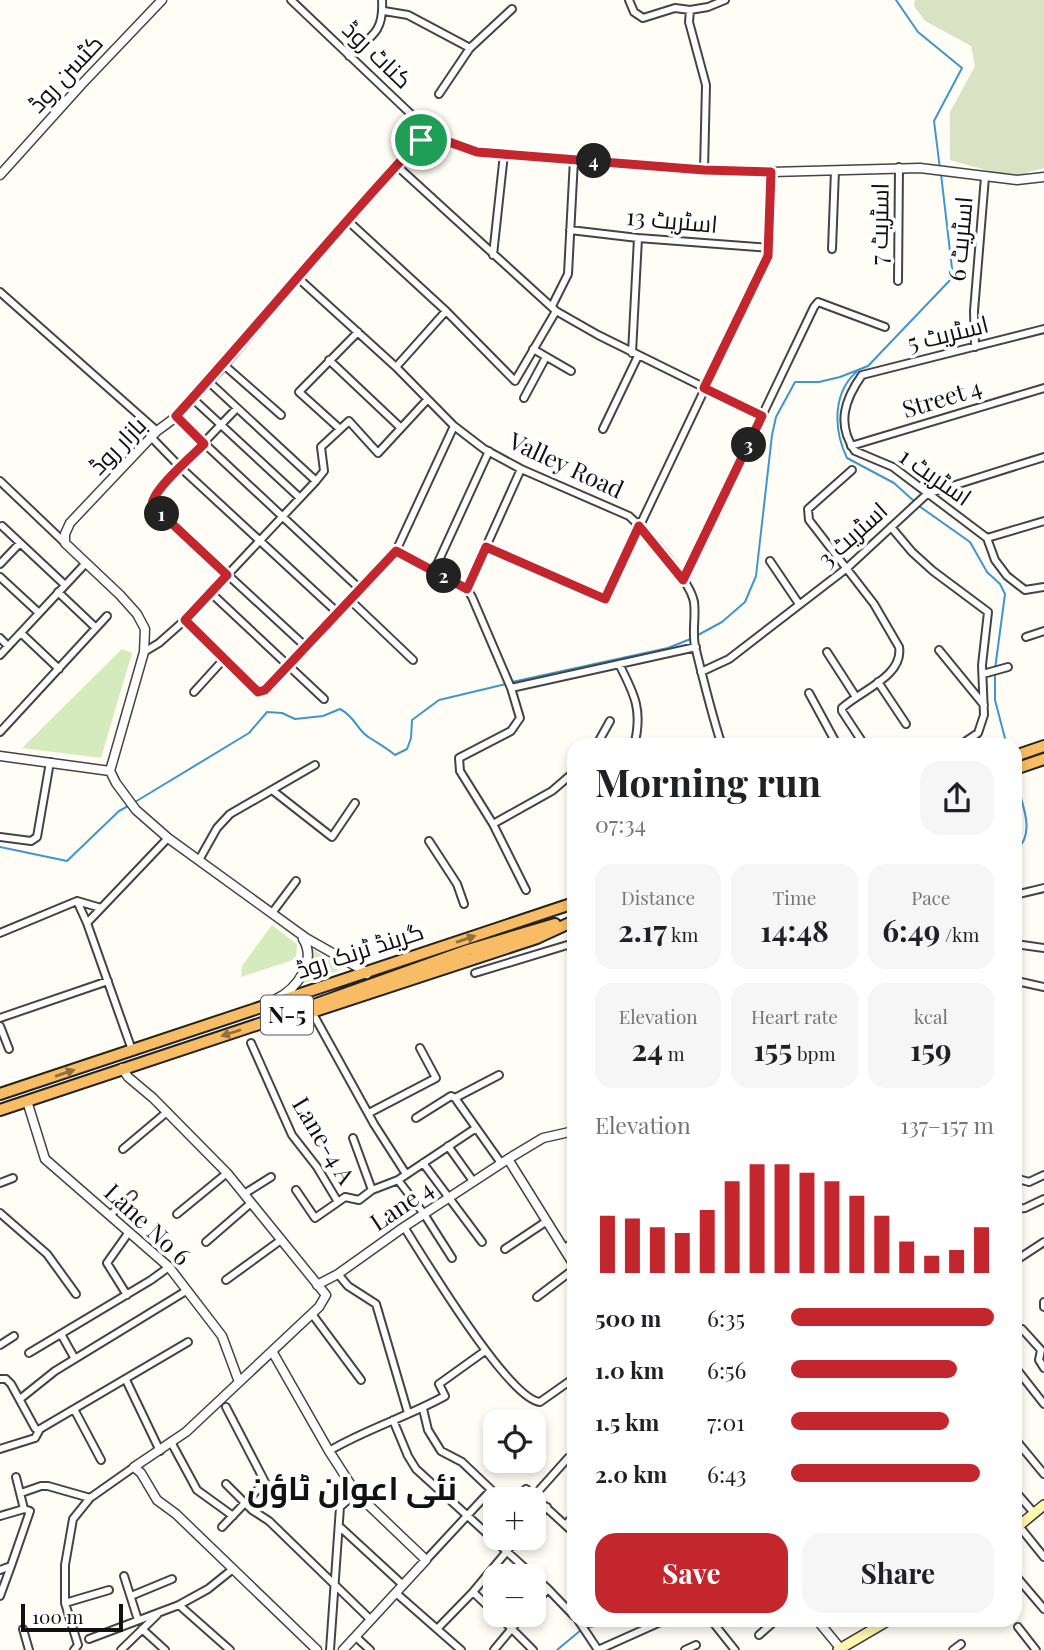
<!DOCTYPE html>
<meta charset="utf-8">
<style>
:root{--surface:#fff;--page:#f6f6f6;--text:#202124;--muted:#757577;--accent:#c4262e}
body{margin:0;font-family:"Playfair Display",Cairo,serif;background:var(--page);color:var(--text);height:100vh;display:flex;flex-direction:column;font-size:26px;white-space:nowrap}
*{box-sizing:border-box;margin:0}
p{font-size:23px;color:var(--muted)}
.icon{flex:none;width:38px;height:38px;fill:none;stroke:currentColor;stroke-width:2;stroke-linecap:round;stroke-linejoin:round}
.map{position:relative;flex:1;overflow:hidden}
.panel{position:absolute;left:567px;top:738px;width:455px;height:889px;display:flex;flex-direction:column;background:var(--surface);border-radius:21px;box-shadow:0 4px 10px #0003}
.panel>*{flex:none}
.tools{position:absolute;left:483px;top:1410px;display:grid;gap:14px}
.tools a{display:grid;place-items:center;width:63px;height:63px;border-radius:14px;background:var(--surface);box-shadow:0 4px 10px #0003;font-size:35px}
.scale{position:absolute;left:21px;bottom:18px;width:102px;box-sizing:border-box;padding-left:7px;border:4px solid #111;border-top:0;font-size:19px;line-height:24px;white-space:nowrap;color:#111;-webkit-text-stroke:5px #fff;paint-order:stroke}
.pin{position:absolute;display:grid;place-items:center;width:60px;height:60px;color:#fff;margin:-30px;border:4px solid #fff;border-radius:50%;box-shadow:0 2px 7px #0007}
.km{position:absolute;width:35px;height:35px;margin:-18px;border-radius:50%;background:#222;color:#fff;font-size:19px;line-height:35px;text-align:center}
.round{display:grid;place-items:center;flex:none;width:74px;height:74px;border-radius:21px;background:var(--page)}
.summary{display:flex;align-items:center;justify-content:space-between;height:119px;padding:0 28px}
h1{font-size:38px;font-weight:700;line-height:52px}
.stats{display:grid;grid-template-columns:repeat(3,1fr);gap:10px;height:119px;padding:7px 28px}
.stats div{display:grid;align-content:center;border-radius:18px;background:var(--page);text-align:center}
.stats b{font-size:30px;font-weight:700}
.stats small{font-size:19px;font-weight:400}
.stats p{font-size:19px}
.chart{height:196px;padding:14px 28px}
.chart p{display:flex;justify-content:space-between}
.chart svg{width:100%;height:126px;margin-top:7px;stroke:var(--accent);stroke-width:6}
.action{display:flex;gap:14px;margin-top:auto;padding:14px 28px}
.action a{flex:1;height:80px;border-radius:21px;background:var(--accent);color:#fff;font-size:28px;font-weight:700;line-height:80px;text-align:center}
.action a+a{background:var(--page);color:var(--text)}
ul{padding:0 28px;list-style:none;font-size:23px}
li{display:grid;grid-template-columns:112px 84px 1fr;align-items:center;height:52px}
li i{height:18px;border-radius:9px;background:var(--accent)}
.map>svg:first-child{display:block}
.green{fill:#d5ebbd}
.cemetery{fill:#d9e3c4}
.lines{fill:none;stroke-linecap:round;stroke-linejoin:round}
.stream{stroke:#3f96cf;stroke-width:2}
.minor-casing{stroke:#444;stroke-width:10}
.tertiary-casing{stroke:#444;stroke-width:11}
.secondary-casing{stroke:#333;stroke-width:12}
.trunk-casing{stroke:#222;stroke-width:14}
.minor{stroke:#fff;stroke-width:6}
.tertiary{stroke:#fff;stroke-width:8}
.secondary{stroke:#fff6b0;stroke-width:9}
.trunk{stroke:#f7bc64;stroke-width:10}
.oneway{fill:#906f3f}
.route-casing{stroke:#fff;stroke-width:14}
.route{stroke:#c4262e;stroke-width:9}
.labels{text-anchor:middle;stroke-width:7;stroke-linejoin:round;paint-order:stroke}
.shield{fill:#fff;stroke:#585858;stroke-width:2}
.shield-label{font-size:23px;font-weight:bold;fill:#111}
.street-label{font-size:24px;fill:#111;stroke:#fff}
.district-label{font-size:32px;font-weight:bold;fill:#111;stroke:#fff}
</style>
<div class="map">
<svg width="1044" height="1650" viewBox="0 0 1044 1650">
<rect width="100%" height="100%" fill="#fffdf5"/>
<path class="green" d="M 122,649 L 132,653 L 101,758 L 22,748 Z
M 272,925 L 297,944 L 296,959 L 241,977 L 242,966 Z
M 311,948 L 343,969 L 298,985 L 310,959 Z"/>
<path class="cemetery" d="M 915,0 L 1044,0 L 1044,168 L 1010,177 L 950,160 L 950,112 L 975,66 L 971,46 L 925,21 L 914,6 Z"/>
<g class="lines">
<path class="stream" d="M 896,0 L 918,32 L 962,68 L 934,121 L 940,169
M 860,369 C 832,390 833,429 847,458 L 894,483 L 915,502
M 919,506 L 970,542 L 987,572 L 1000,584 L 1005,594 L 995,669
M 698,635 L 722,622 L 745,602 L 756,576 L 772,435 L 776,417 L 795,382 L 819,382 L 840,377 L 868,366 L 953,277 L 941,174
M 995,675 L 995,700 L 1007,746
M 512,682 L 668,648 L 693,638
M 135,802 L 249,733 L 267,712 L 282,713 L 295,719 L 323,716 L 340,709 C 357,718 356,730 370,738 C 379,744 385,747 395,755 L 407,749 L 411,738 L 412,720 L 439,700 L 506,684
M 0,847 L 67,861 L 119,811 L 130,805
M 1015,852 C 1037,833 1022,805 1016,781
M 586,1628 L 622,1620
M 557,1650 L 581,1630"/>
<g class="minor-casing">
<path id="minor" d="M 291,0 L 435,137
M 629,0 L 634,12 L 643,18 L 675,8 L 690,10 L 689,22 L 706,85 L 704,170
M 690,10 L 708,7 L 725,0
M 384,11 L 408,15 L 470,48
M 349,56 C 372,36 384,32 382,0
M 439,94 L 470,48 L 512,9
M 397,166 L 556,311 L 598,335 L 762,416
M 347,220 L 446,311 L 515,381 L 556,311
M 570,230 L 638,238 L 770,248
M 832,249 L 835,170
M 493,255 L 504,154
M 298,278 L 396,367 L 454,426 L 484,449 L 521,469 L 629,516 C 647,532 690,580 694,602 C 696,617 692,632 695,646 C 703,679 711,712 722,746
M 898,281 L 899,167
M 0,292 L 157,431
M 552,306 L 568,274 L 574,159
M 1044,329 L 862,375 C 845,399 836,424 855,451 L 893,467 L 987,538 L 995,560 L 1007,576 L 1025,590 L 1044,587
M 975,347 L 974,311 L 985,177
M 533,349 L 571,371
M 632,353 L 638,238
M 329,360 L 401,428
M 224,365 L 281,415
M 396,367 L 446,311
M 208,381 L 316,481
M 192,398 L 300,498
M 524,398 L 546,357
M 237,408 L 163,485 L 153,499 L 152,505 L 305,646
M 176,417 L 360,589
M 340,429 L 299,392 L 358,332
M 603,429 L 638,356
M 151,437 L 181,468 L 338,613
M 851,446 L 1044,388
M 852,470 L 808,509 L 809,520 L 874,604 L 899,647 C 904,676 860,691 842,708 L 842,711 L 865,746
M 0,481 L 65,543
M 2,526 L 65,585
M 891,527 L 912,552 L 933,571 L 988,612 L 982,665 L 984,715 L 978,733 L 959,746
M 987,538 L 1044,521
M 486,547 L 605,599 L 768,256 L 771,172
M 396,551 L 467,589 L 472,597 L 511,688 L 520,718 L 511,731 L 459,758 L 460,771 L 493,824 L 526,890
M 770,561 L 799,604
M 0,564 L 20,543
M 434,571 L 489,451
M 0,577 L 39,613
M 683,581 L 814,307 L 818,302 L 885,327
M 467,589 L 521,469
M 58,592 L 96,628
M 211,593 L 324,699
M 350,600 L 413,660
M 185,620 L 258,692 L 265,690 L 396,551 L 454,426
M 21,633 L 59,669
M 1026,637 L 1044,631
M 0,638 L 8,646
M 939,650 L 984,705
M 144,652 L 159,643 L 185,620 L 316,481 L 324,471 L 321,447 L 349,421 L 378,453 L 427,400
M 827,652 L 856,697
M 0,655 L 85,564
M 619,664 C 635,695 643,711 634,746
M 701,672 L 729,659 L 847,568 L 927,494 L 1044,457
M 983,674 L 1008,667
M 878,682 L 906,724
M 511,688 L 696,647
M 194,692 L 224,659
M 809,693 L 835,741
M 0,732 L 107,616
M 596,746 L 610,721
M 818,746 L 835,741 L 844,746
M 272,790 L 332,837 L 355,803
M 493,824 L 552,791 L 574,772
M 0,837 L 31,841 L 37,837 L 50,762
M 429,841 L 457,884 L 464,904
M 199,860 L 217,828 L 230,814 L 315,765
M 1015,895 L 1044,888
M 77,901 L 87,923 L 132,1050
M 272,913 L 296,881
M 87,923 L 168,838
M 0,933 L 77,901 L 101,908
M 1015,944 L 1044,948
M 475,973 L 574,943
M 1015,984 L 1021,982 L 1044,987
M 312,1012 L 374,1124 L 406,1174
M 0,1018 L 108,981
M 0,1026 L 9,1049
M 251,1043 L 292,1135 L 317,1167 L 338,1202 L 315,1218 L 296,1190
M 455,1098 L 501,1163
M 369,1113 L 436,1078 L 420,1048
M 416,1118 L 451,1096 L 455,1098 L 499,1075
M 353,1138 L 372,1190
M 448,1146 L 473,1181
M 123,1149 L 167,1112
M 423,1163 L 482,1242
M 1015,1178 L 1029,1182 L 1044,1175
M 398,1180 L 424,1214 L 452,1258
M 0,1183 L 13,1178
M 244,1194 L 271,1177
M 338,1202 L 345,1197 L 359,1200 L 372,1190 L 398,1180 L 476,1128
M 1015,1209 L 1025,1208 L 1044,1199
M 0,1213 L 47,1254 L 76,1294
M 177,1214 L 227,1173
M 110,1215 L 133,1195
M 404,1227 C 424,1258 508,1399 540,1402 L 574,1378
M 206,1242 L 251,1203
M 564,1248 L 574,1242
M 505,1249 L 547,1221
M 1018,1259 L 1044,1242
M 338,1274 L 348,1286 L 376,1304 L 408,1413
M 226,1280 L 281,1240
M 127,1295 L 107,1263 L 129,1232
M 537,1297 L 574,1269
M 1044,1302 L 1044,1307
M 312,1314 L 361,1380
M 1015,1328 L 1022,1329 L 1041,1350 L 1039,1360 L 1044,1368
M 61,1334 L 75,1359
M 0,1345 L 14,1336
M 29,1353 L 151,1280 L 169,1267
M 1015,1367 L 1044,1404
M 0,1379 L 6,1379 L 11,1384 L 35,1428 L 39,1431
M 126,1380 L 160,1451
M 20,1399 L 55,1371 L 186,1291
M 423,1409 L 428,1430 L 441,1451 L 462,1462 L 502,1500
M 75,1411 L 101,1460
M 393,1420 L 408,1456 L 416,1469 L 548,1589 L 574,1616
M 1015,1439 L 1044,1474
M 171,1442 L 197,1490 L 233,1516
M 0,1449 L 35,1438 L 40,1429 L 188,1342
M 329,1451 C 366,1429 407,1417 445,1396 L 439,1384 L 485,1351
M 16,1477 L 24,1509
M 226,1484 L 252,1510 L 269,1521 L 371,1620
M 1015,1491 L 1034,1513
M 21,1493 L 41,1486 L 48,1486 L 90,1498
M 534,1496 L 568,1458
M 514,1500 L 526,1489 L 574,1533
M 0,1516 L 24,1509 L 30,1511 L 11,1566 L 0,1570
M 534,1521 L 547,1507
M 565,1525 L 574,1516
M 339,1526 L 403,1585
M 1019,1526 L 1044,1557
M 222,1527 L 265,1482 L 226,1407
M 426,1560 L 491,1490
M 1015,1575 L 1044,1609
M 124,1576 L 138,1620
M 473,1592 L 495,1613
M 396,1593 L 461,1650
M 0,1596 L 11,1566
M 131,1596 L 172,1579
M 65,1603 L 109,1590
M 534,1604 L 548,1589
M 179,1605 L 230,1650
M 498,1615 L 533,1650
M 578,1620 L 598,1650
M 711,1620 L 735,1650
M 1018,1627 L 1036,1650
M 23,1629 L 29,1650
M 142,1629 L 165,1650
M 437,1629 L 473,1592 L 518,1538
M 759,1635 L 776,1620
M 356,1637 L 370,1650
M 89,1639 L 179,1605 L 208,1589 L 233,1569
M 74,1650 L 78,1645 L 65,1603 L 65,1565 L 73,1519 L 90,1498 L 134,1467
M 121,1650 L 157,1615
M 330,1650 L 340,1507 L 356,1493
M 494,1650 L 523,1615
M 598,1650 L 665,1620
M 685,1650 L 696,1645
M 953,1650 L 961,1644"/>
</g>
<g class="tertiary-casing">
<path id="tertiary" d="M 0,175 L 81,85 L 162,0
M 0,756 L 110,771
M 367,974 L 366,972 L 306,938 L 168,838 L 136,810 L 116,783 L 110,771 L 144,652 L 145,629 L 137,614 L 120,595 L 65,543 L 65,534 L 70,523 L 157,431 L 176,417 L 224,365 L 335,234 L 421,140 L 435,137 L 477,152 L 704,170 L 771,172 L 920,168 L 1017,180 L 1044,177
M 276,999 C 297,989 317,961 303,939
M 122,1068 L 128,1077 L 153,1098 L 227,1173 L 326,1295 L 319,1307 L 186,1432 L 134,1467 L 141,1473 L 157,1500 L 176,1514 L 317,1650
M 27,1101 L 45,1159 L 169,1267 L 222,1336 L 239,1382
M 508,1159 L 574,1265
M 317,1285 L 338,1274 L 404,1227 L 508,1159 L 543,1138 L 574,1131
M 272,1351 L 329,1451 L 356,1493 L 426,1560 L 343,1650
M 817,1620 L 841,1649"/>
</g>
<g class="secondary-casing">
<path id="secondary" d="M 1015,1529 L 1044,1505
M 838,1650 L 889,1620"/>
</g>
<g class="trunk-casing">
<path id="trunk" d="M 1015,756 L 1044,746
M 1015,769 L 1044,759
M 308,1007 L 468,950 L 555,924
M 0,1094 L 574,903
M 0,1110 L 292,1013 L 312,1012 L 537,938 L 574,921"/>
</g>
<use href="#minor" class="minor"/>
<use href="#tertiary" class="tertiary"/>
<use href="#secondary" class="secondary"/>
<use href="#trunk" class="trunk"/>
</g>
<defs><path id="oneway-solid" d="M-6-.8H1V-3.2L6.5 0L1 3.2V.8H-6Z" transform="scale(1.75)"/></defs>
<g class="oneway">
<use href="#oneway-solid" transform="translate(466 939) rotate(-19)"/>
<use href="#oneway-solid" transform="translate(231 1033) rotate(162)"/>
<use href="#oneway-solid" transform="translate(65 1073) rotate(-19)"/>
</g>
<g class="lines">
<g class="route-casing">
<path id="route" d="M 435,137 L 477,152 L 704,170 L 771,172 L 768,256 L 704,388 L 762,416 L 683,580 L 639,526 L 605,599 L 486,547 L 467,589 L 396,551 L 265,690 L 258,692 L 185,620 L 227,575 L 152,505 C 152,490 192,456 204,444 L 176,416 C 255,329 329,238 409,152 L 421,140 Z"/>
</g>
<use href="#route" class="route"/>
</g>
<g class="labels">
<rect class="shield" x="261" y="995.5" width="52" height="39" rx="5"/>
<g class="shield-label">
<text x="287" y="1023">N-5</text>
</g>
<g class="street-label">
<text transform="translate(377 55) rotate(44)" y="8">کناٹ روڈ</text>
<text transform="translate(66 74) rotate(-47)" y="8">کٹسن روڈ</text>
<text transform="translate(672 221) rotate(5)" y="8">اسٹریٹ 13</text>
<text transform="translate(880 224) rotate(-89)" y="8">اسٹریٹ 7</text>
<text transform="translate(961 239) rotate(-85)" y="8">اسٹریٹ 6</text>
<text transform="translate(948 334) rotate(-14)" y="8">اسٹریٹ 5</text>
<text transform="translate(942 399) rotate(-17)" y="8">Street 4</text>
<text transform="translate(118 446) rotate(-46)" y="8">بازار روڈ</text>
<text transform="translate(566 466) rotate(25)" y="8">Valley Road</text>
<text transform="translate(935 477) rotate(35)" y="8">اسٹریٹ 1</text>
<text transform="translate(853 535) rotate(-42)" y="8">اسٹریٹ 3</text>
<text transform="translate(360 951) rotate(-18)" y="8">گرینڈ ٹرنک روڈ</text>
<text transform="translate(323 1141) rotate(59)" y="8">Lane-4 A</text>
<text transform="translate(402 1206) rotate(-34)" y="8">Lane 4</text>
<text transform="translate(147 1225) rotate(43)" y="8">Lane No 6</text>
</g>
<g class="district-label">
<text x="352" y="1500">نئی اعوان ٹاؤن</text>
</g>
</g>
</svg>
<div class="tools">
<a><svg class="icon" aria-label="locate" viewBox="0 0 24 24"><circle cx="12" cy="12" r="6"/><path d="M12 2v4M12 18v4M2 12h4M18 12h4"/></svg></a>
<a>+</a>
<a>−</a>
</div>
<div class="scale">100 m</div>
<div class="pin" style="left:421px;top:140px;background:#1e9e55"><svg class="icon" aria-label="arrive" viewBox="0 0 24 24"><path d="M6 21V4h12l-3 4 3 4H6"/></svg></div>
<b class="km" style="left:162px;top:514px">1</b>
<b class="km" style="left:444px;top:576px">2</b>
<b class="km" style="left:749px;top:445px">3</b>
<b class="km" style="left:594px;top:161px">4</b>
<section class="panel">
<div class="summary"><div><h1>Morning run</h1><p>07:34</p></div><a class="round"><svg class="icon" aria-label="share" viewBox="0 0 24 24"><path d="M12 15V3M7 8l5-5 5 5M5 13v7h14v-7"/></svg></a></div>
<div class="stats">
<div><p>Distance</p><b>2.17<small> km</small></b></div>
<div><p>Time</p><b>14:48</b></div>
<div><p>Pace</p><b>6:49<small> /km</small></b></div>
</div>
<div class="stats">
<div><p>Elevation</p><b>24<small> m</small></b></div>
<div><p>Heart rate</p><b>155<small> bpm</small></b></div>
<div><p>kcal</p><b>159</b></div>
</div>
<div class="chart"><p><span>Elevation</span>137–157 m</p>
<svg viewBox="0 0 160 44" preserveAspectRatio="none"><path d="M5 44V24M15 44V25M25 44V28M35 44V30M45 44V22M55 44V12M65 44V6M75 44V6M85 44V9M95 44V12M105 44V17M115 44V24M125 44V33M135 44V38M145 44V36M155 44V28"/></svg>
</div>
<ul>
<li><b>500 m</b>6:35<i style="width:100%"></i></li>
<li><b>1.0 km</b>6:56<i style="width:82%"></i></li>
<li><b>1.5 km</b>7:01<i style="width:78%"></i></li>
<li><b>2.0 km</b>6:43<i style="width:93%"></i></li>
</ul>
<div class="action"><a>Save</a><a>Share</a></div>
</section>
</div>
